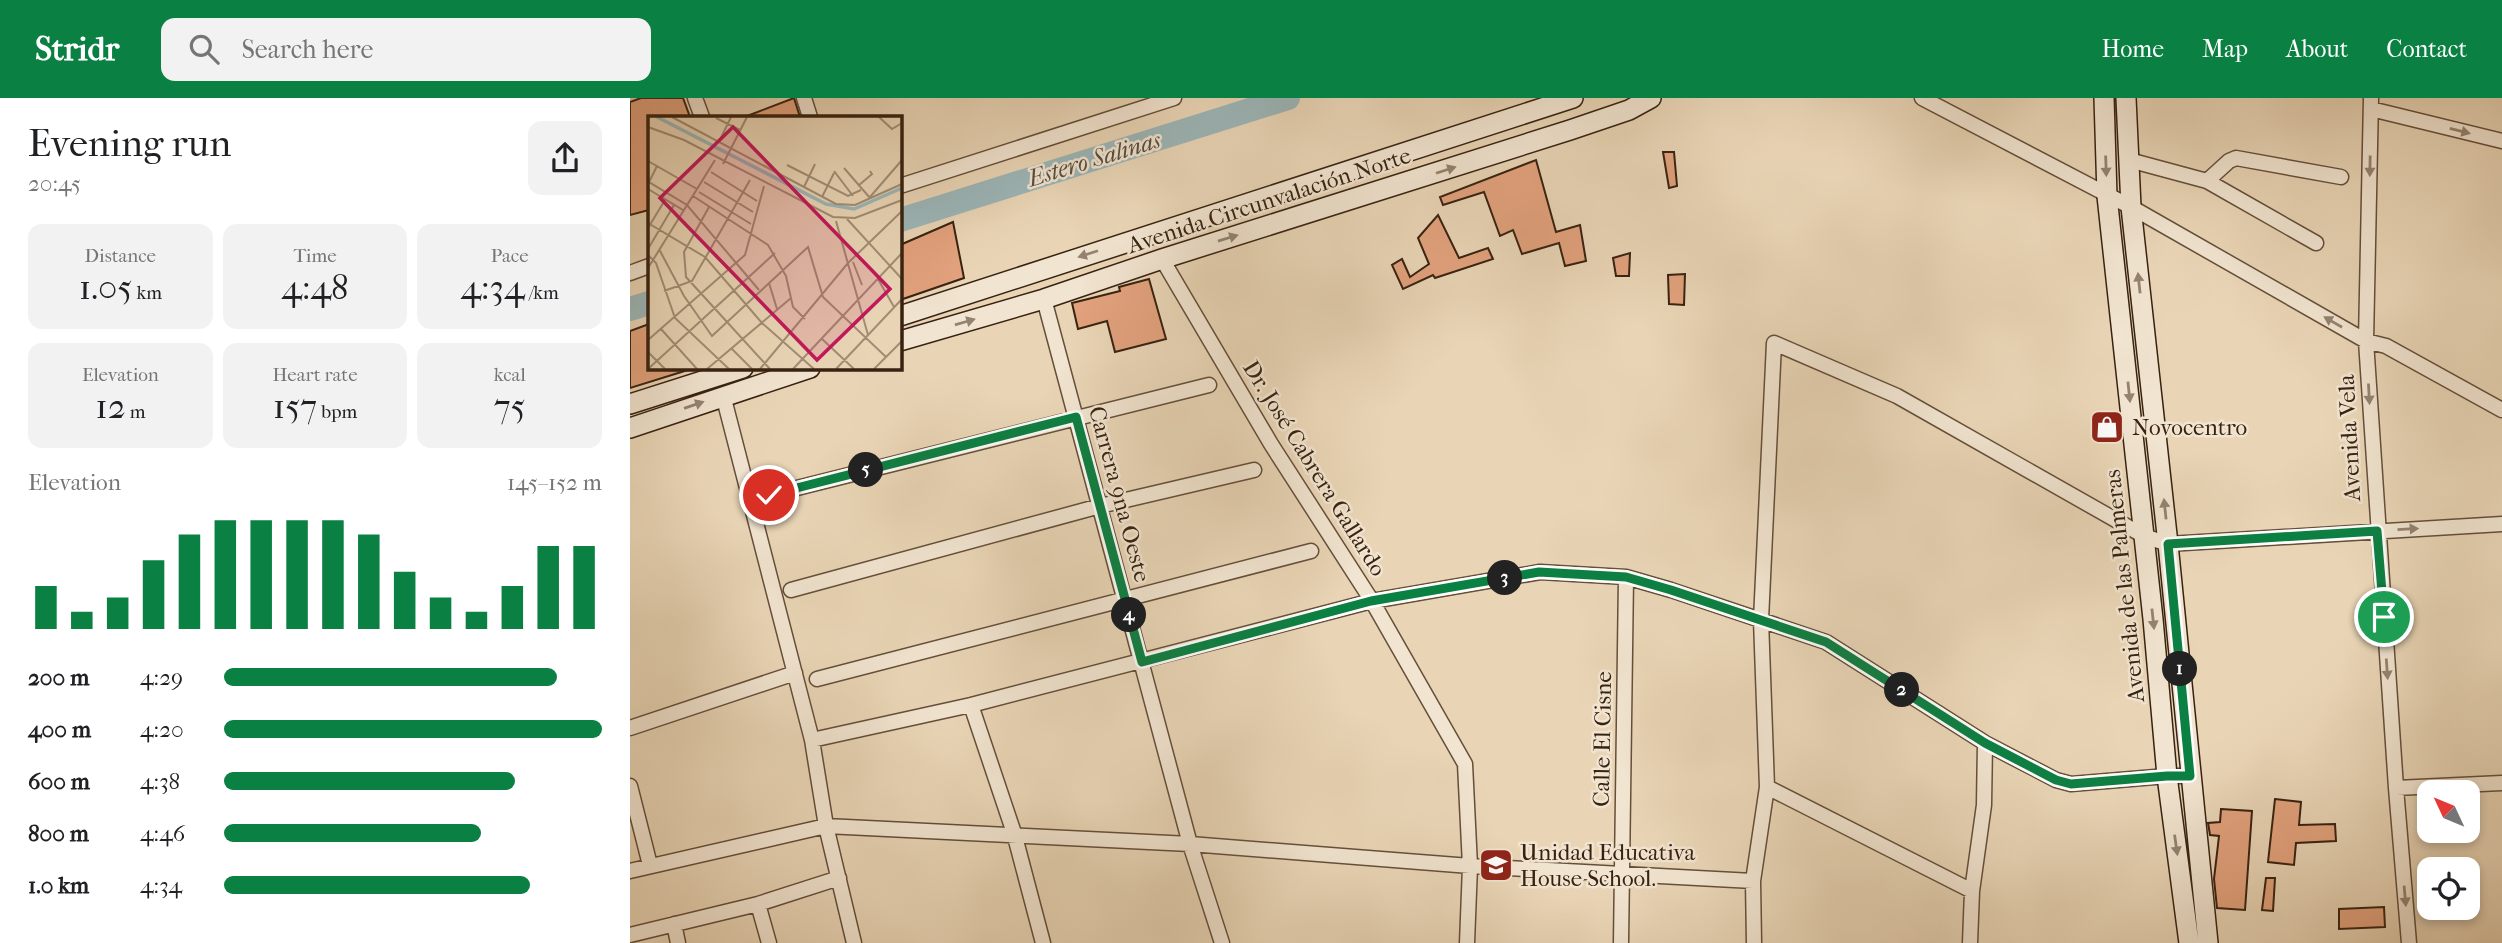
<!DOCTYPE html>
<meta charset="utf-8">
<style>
:root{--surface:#fff;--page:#f2f2f2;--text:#202124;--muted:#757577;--accent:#0b8043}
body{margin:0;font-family:"IM FELL French Canon",serif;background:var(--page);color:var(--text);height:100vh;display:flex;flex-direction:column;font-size:26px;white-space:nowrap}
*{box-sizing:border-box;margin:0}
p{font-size:23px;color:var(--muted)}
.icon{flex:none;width:38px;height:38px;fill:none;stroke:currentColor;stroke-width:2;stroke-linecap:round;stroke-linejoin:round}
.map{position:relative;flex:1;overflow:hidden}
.drawer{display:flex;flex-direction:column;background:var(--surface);width:630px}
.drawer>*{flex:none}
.needle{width:46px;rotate:314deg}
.buttons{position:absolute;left:1787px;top:682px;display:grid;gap:14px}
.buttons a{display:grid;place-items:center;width:63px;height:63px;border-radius:14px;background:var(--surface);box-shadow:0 4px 10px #0003;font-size:35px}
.pin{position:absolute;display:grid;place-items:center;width:60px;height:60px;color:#fff;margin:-30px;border:4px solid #fff;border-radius:50%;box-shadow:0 2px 7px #0007}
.km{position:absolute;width:35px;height:35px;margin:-18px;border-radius:50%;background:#222;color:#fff;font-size:19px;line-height:35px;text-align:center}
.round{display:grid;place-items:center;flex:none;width:74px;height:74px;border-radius:14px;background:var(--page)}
.head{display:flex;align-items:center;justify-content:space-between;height:119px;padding:0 28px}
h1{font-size:38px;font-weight:600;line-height:52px}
.figures{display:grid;grid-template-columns:repeat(3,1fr);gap:10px;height:119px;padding:7px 28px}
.figures div{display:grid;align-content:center;border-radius:14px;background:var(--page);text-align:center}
.figures b{font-size:35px;font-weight:600}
.figures small{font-size:19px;font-weight:400}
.figures p{font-size:19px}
.chart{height:196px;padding:14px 28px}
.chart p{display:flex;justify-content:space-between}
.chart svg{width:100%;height:126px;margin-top:7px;stroke:var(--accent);stroke-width:6}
ul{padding:0 28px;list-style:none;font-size:23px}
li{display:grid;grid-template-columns:112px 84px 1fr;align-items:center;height:52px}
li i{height:18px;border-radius:9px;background:var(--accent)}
header{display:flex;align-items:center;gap:42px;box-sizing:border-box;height:98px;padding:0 35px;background:var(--accent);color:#fff}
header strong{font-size:33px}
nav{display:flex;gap:38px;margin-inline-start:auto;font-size:24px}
.search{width:490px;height:63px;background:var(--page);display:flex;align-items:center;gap:18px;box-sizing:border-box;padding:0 24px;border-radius:14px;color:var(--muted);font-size:26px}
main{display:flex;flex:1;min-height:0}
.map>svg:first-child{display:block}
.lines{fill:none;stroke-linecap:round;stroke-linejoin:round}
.river{stroke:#9cb6b8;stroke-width:24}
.building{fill:#e2a27d;stroke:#372211;stroke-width:2}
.minor-casing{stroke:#644f3a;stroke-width:17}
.secondary-casing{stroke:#372211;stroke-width:22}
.minor{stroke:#f1e4d0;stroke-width:14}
.secondary{stroke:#f1e4d0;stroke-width:19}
.oneway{fill:#948370}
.route-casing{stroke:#fff;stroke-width:14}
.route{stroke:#0b8043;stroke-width:9}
.labels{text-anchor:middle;stroke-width:5;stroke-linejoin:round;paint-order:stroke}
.street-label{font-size:23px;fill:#372211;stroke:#f1e4d0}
.poi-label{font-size:23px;fill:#372211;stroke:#f1e4d0;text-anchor:start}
.water-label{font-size:24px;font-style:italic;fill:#554e43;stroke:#f1e4d0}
.inset-river{fill:none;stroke:#9cb6b8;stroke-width:3.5}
.inset-road{fill:none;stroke:#a28d74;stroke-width:2}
.view{fill:#c2185b;fill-opacity:0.15;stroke:#c2185b;stroke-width:3.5}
.inset-edge{fill:none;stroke:#372211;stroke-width:3.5}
</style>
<header>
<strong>Stridr</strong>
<div class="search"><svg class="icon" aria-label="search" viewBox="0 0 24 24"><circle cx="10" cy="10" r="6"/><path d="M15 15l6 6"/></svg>Search here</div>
<nav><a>Home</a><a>Map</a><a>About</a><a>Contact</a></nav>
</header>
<main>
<section class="drawer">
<div class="head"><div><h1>Evening run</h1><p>20:45</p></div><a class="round"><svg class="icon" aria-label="share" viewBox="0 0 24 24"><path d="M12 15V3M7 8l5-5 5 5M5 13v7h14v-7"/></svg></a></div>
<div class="figures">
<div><p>Distance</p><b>1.05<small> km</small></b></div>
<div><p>Time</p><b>4:48</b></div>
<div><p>Pace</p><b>4:34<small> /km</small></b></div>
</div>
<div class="figures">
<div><p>Elevation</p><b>12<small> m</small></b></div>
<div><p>Heart rate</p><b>157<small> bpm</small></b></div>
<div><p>kcal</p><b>75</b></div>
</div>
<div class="chart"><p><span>Elevation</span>145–152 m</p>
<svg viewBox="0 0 160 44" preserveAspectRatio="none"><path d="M5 44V29M15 44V38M25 44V33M35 44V20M45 44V11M55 44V6M65 44V6M75 44V6M85 44V6M95 44V11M105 44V24M115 44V33M125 44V38M135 44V29M145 44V15M155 44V15"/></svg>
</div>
<ul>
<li><b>200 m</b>4:29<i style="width:88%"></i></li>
<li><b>400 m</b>4:20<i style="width:100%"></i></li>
<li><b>600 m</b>4:38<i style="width:77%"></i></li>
<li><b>800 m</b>4:46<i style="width:68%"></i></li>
<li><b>1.0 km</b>4:34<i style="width:81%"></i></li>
</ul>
</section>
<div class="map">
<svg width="1872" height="845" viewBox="0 0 1872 845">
<rect width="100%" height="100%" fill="#e9d5b6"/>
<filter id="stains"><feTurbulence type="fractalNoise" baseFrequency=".00286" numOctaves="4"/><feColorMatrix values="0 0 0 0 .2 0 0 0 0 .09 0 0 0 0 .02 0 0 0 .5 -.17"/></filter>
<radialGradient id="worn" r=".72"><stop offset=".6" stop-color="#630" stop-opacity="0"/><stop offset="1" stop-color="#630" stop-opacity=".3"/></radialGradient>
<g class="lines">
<path class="river" d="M 270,122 L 658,0
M 0,211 L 19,205"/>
</g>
<path class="building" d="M 11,0 L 53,0 L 60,19 L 19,19 L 19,112 L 0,117 L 0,4 Z
M 164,0 L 170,19 L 117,19 L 117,18 Z
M 1033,54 L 1044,54 L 1047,88 L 1039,90 Z
M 906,62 L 926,134 L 950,127 L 956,163 L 935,168 L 929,145 L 892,156 L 883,132 L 870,138 L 854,94 L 813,107 L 810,99 Z
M 808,117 L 829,160 L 858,150 L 863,161 L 805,180 L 803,177 L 773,191 L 762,167 L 772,161 L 780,179 L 799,166 L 788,140 Z
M 323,124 L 334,180 L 270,202 L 270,147 Z
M 1000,155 L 999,178 L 986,178 L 983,160 Z
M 1055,176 L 1054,207 L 1039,206 L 1038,177 Z
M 519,181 L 536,241 L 485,254 L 477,223 L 448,231 L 442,205 L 490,193 L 489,189 Z
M 19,226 L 19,270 L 58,270 L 58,272 L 0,290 L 0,233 Z
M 1645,701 L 1671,704 L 1669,727 L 1705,726 L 1706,743 L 1666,745 L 1664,767 L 1638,764 Z
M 1591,711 L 1622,713 L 1615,812 L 1587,810 L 1584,781 L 1589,738 L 1580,737 L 1578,725 L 1590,724 Z
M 1636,780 L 1645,780 L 1643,813 L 1632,812 Z
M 1754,809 L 1755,829 L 1709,831 L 1709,811 Z"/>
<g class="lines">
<g class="minor-casing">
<path id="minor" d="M 65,0 L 72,19
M 174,0 L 180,19
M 1292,0 L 1501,109 L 1736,243 L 1756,248 L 1872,312
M 1741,0 L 1736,243 L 1766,690 L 1779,845
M 1741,11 L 1872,43
M 1499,62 L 1577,83 L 1686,145
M 1577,83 L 1599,63 L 1606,60 L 1711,79
M 270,88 L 544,0
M 532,161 L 641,346 L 742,503 L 835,666 L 840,768 L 837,845
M 0,175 L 19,168
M 414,201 L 560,746 L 592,845
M 93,297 L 182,642 L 196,728 L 224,845
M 139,397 L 579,287
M 161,492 L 470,408 L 624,372
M 187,581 L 681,453
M 341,607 L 384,735 L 413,845
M 0,630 L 165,575
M 182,642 L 341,607 L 742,503 L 910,474 L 996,479 L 1041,492 L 1196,544 L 1355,645 L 1426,682 L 1441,686 L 1537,678 L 1560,678
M 0,688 L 20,767
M 1137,689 L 1342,793
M 1766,690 L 1872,685
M 0,773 L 196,728 L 560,746 L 840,768 L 1123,783
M 128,806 L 139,845
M 44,826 L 48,845
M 0,837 L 128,806 L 209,780
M 991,845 L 996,479
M 1124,845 L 1123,783 L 1137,689 L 1131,522 L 1144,245 L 1267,298 L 1514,438 L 1538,446 L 1872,426
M 1340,845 L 1342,793 L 1354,707 L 1355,645"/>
</g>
<g class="secondary-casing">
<path id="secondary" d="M 1474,0 L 1477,98 L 1523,521 L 1537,678 L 1559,845
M 1496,0 L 1501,109 L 1538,446 L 1578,845
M 270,218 L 943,0
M 270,243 L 414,201 L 532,161 L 940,32 L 999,12 L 1021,0
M 0,306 L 113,270
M 0,330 L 180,270"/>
</g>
<use href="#minor" class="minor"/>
<use href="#secondary" class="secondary"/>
</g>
<defs><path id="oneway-solid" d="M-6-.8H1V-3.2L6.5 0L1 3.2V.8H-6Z" transform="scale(1.75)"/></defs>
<g class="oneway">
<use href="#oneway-solid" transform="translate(1830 33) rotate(14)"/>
<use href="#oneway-solid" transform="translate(1476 68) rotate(88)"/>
<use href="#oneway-solid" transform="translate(1740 68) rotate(91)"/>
<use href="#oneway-solid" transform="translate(816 72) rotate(-18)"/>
<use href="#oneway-solid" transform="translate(598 140) rotate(-17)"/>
<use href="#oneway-solid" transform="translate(458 156) rotate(162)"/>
<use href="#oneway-solid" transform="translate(1509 185) rotate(-96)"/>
<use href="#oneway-solid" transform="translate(335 224) rotate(-16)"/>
<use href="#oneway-solid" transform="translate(1703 224) rotate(-150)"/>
<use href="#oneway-solid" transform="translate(1499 294) rotate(84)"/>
<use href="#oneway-solid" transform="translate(1739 296) rotate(87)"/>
<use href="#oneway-solid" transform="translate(64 307) rotate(-19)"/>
<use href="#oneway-solid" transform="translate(1535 411) rotate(-96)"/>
<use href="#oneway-solid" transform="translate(1778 431) rotate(-3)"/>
<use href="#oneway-solid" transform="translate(1523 521) rotate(84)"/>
<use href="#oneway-solid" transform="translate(1757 571) rotate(86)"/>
<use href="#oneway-solid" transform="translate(1546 747) rotate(82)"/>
<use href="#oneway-solid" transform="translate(1775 798) rotate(85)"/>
</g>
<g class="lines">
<g class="route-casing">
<path id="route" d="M 139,397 L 446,319 L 512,564 L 741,503 L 909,474 L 996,479 L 1041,492 L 1196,544 L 1355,645 L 1426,682 L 1441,686 L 1537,678 L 1560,678 L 1538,446 L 1747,433 L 1754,519"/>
</g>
<use href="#route" class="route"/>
</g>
<defs>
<g id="shop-square" transform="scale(1.75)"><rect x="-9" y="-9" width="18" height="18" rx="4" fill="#8f2418" stroke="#f1e4d0"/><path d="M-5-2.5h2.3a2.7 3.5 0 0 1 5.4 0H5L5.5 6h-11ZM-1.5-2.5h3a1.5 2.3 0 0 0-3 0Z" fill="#fff"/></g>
<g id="school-square" transform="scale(1.75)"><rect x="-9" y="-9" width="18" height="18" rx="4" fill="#8f2418" stroke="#f1e4d0"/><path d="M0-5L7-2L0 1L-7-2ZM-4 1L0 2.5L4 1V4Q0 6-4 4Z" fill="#fff"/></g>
</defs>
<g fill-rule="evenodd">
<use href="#shop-square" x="1477" y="329"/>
<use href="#school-square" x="866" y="767"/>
</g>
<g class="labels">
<g class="street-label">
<text transform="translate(639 102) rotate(-18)" y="8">Avenida Circunvalación Norte</text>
<text transform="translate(1719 340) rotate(-93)" y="8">Avenida Vela</text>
<text transform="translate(685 370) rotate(58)" y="8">Dr. José Cabrera Gallardo</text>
<text transform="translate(490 396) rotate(75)" y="8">Carrera 9na Oeste</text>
<text transform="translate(1494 488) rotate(-96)" y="8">Avenida de las Palmeras</text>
<text transform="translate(972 641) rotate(-89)" y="8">Calle El Cisne</text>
</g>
<g class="poi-label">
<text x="1502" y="337">Novocentro</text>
<text x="890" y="762">Unidad Educativa<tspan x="890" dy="26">House School.</tspan></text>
</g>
<g class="water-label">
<text transform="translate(464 61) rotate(-17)" y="8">Estero Salinas</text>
</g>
</g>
<g transform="translate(18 18)">
<rect width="254" height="254" fill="#e9d5b6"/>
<path class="inset-river" d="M 9,1 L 178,88 L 206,93 L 254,72"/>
<path class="inset-road" d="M 24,1 L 188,88 L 207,89 L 254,68M 231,1 L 244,13 L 254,7M 68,2 L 92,14M 0,11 L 36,24 L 185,101 L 207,102 L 254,84M 71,26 L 83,1M 0,45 L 49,73M 75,48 L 99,1M 139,49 L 200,80 L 213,74M 9,50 L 1,66 L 39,89 L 111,174M 196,52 L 222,82M 186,55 L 205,80M 63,56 L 109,85M 56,66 L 105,96M 210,70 L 224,58 L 222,55M 156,71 L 167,48M 0,73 L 35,94M 51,76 L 103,108M 45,80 L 120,129 L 138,160 L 145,191 L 157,203M 174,81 L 186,57M 222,81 L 254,44M 61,91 L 36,136 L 38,161 L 122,253M 199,103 L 254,163M 188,105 L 220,219M 0,107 L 57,141 L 114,207 L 166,253M 0,112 L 17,84M 0,133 L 26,89M 11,133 L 36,180 L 64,220 L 160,131 L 175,181 L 238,241M 0,139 L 8,147 L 27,202 L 81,253M 205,146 L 214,169M 0,152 L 67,44M 230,163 L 246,191M 121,167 L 129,193M 16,175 L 44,165 L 102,64M 13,213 L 49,253M 173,222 L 206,253M 0,224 L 97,139 L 116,70M 84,233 L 104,253M 0,236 L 17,253M 0,253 L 127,137M 59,253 L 143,182M 112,253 L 200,147 L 254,95M 145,253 L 254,137M 188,253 L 254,183M 226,253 L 254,225"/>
<path class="view" d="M 85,11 L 242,173 L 169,244 L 12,82 Z"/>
<rect width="254" height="254" class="inset-edge"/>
</g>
<rect width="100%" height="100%" filter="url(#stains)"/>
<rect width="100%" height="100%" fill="url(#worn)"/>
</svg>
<div class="buttons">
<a><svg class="needle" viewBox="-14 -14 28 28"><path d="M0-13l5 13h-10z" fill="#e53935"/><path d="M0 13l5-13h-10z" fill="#757577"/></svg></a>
<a><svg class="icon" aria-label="locate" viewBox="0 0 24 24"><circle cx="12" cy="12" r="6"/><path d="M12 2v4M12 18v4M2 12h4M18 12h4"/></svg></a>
</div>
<div class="pin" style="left:1754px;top:519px;background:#1e9e55"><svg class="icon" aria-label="arrive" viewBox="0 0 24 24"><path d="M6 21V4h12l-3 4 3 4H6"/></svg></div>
<div class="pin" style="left:139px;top:397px;background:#d93025"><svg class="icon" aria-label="check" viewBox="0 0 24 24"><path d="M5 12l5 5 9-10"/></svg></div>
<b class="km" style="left:1550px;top:571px">1</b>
<b class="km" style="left:1272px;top:592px">2</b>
<b class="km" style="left:875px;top:480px">3</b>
<b class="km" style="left:499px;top:517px">4</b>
<b class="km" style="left:236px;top:372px">5</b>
</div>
</main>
